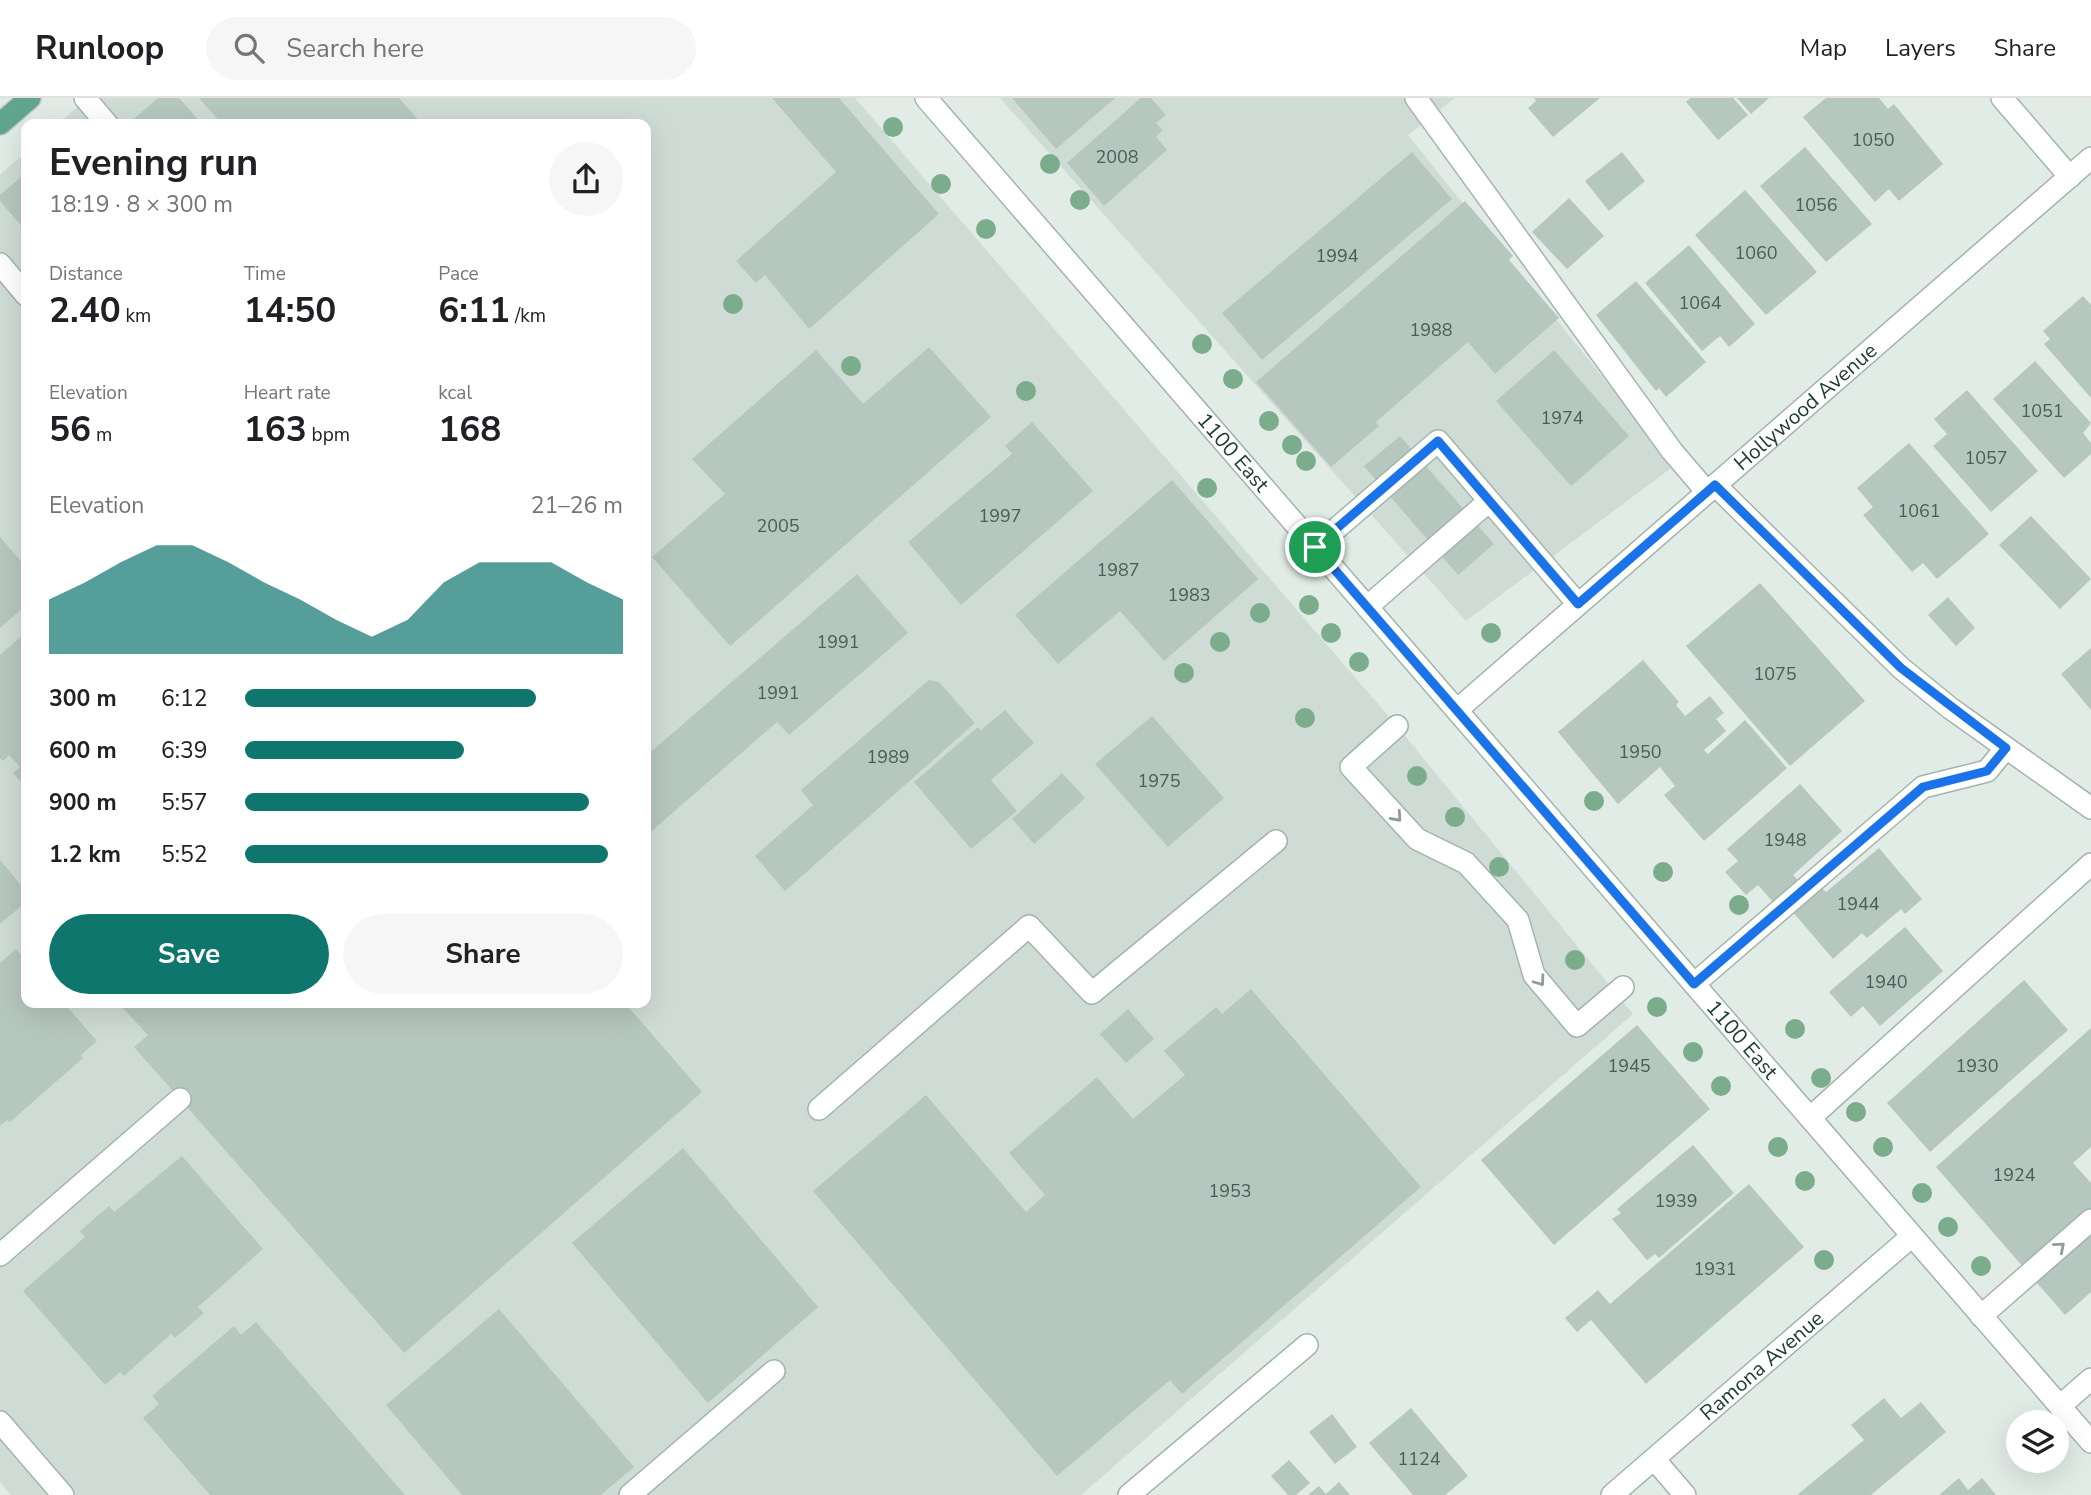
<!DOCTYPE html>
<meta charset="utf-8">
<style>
:root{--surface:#fff;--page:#f6f6f6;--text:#202124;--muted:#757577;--line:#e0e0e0;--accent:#0f766e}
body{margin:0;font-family:"Nunito Sans",sans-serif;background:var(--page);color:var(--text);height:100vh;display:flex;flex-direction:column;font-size:26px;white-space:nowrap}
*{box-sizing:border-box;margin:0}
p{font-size:23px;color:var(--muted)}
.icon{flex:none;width:38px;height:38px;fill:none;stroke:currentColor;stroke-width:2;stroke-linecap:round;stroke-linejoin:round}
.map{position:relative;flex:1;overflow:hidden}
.side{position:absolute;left:21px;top:21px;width:630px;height:889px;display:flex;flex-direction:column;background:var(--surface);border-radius:14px;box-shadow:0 7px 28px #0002}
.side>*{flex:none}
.fabs{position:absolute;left:2006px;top:1312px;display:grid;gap:14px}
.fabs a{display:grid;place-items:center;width:63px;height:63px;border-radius:50%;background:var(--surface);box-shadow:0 7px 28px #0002;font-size:35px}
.pin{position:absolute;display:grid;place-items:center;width:60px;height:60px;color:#fff;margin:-30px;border:4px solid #fff;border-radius:50%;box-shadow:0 2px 7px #0007}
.round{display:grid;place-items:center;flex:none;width:74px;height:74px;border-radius:37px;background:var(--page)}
.head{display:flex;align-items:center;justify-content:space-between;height:119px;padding:0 28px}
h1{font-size:38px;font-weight:700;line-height:52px}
.stats{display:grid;grid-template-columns:repeat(3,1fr);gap:10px;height:119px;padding:7px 28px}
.stats div{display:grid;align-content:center}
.stats b{font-size:35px;font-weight:700}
.stats small{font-size:19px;font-weight:400}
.stats p{font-size:19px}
.chart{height:196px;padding:14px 28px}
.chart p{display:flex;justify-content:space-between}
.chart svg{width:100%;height:126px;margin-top:7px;fill:var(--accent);opacity:.7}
.button{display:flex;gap:14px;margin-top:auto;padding:14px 28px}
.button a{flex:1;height:80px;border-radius:42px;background:var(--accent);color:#fff;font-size:28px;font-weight:700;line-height:80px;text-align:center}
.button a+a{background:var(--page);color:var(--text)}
ul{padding:0 28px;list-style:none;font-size:23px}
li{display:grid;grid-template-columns:112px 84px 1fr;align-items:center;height:52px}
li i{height:18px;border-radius:9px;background:var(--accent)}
header{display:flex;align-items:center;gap:42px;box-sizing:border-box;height:98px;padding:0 35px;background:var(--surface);border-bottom:2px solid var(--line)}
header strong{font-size:33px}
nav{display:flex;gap:38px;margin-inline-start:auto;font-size:24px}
.search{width:490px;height:63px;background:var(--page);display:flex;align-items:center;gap:18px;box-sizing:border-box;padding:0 24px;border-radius:38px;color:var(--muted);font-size:26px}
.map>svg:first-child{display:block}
.built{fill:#cfdcd5}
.building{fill:#b6c7bf}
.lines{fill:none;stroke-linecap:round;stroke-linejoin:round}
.minor-casing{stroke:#a3b4ad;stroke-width:24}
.major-casing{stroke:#c1c9c6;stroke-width:24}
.minor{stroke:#fff;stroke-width:21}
.major{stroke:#62a58e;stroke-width:21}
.tree{fill:#7bac8b}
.oneway{stroke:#909e9a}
.route-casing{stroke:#fff;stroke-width:14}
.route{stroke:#1a73e8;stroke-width:9}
.labels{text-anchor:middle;stroke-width:5;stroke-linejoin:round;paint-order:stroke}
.number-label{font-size:18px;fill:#466057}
.street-label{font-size:21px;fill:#203e34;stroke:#f1f9f4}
</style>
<header>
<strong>Runloop</strong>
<div class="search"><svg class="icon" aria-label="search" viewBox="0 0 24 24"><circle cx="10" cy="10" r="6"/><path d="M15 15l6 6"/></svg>Search here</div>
<nav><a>Map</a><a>Layers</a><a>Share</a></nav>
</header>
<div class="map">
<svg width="2091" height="1397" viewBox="0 0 2091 1397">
<rect width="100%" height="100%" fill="#e1ece6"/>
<path class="built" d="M 88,0 L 855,0 L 1397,628 L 1633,916 L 1081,1397 L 11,1397 L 0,1384 L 0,77 L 26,54 L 26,905 L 646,905 L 646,26 L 58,26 Z
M 1000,0 L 1455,0 L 1408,37 L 1674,368 L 1466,523 Z"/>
<path class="building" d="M 158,0 L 179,0 L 202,26 L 128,26 Z
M 199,0 L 399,0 L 422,26 L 222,26 Z
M 772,0 L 839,0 L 939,116 L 809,231 L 765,177 L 756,185 L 736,163 L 836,74 Z
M 1012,0 L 1115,0 L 1056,51 Z
M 1141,0 L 1151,0 L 1166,17 L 1156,25 L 1163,32 L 1156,39 L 1167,52 L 1104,108 L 1067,65 Z
M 1534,0 L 1600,0 L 1553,39 L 1528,10 L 1536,3 Z
M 1690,0 L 1733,0 L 1748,17 L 1718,42 L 1686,4 Z
M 1737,0 L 1769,0 L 1751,16 Z
M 1826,0 L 1879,0 L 1888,11 L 1894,6 L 1943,66 L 1899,103 L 1889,91 L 1875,104 L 1803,19 Z
M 1805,49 L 1872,126 L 1826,164 L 1760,88 Z
M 1412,54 L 1452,101 L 1262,262 L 1222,215 Z
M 1622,54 L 1645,83 L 1609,113 L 1585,83 Z
M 26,75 L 26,133 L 0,103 L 0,97 Z
M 1745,92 L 1817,174 L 1766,217 L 1695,137 Z
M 1569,100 L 1604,138 L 1567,171 L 1532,134 Z
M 1465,103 L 1513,158 L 1509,162 L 1559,220 L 1495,276 L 1468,244 L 1376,324 L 1379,328 L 1331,369 L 1256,284 Z
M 1689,147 L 1755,226 L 1729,249 L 1720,238 L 1702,253 L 1645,185 Z
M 1636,183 L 1706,264 L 1666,299 L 1659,290 L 1656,293 L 1596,217 Z
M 2083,198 L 2091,207 L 2091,300 L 2044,246 L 2050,241 L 2043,233 Z
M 929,249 L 991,319 L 730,548 L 652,459 L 725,396 L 692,361 L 816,252 L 863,306 Z
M 1554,252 L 1629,338 L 1571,388 L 1496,303 Z
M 2035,263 L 2091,325 L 2083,335 L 2091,345 L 2091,356 L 2064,380 L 1993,301 Z
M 1967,292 L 2038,373 L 1991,414 L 1933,348 L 1947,336 L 1934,321 Z
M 1032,324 L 1093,393 L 961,507 L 908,444 L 1012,356 L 1005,348 Z
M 1400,338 L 1494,446 L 1458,477 L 1364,368 Z
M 1909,345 L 1989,436 L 1937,481 L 1923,465 L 1912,474 L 1863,417 L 1873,409 L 1857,390 Z
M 1172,382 L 1258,481 L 1164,563 L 1120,513 L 1058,566 L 1015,517 Z
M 2031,418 L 2091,481 L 2060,511 L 1999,447 Z
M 0,439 L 26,469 L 26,492 L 23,495 L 26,507 L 0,530 Z
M 857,476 L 908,535 L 789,637 L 777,624 L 646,738 L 646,658 Z
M 1760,485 L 1865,603 L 1790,668 L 1686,548 Z
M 1948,499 L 1975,530 L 1956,548 L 1928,517 Z
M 26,534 L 26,689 L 13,675 L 20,669 L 9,657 L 3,663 L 0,660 L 0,557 Z
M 2091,550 L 2091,612 L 2061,576 Z
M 1643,562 L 1679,604 L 1676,607 L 1685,618 L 1710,598 L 1724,615 L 1716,621 L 1726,633 L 1704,652 L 1708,656 L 1745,622 L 1787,670 L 1704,743 L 1664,697 L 1675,688 L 1660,669 L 1618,706 L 1558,634 Z
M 929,582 L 939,584 L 975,625 L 785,793 L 755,758 L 813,707 L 801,692 Z
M 1005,612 L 1034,645 L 991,682 L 1017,713 L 971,751 L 914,684 L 978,629 L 981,632 Z
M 1152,618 L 1224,700 L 1168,749 L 1095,666 Z
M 1062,675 L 1085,700 L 1034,746 L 1012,721 Z
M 1800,686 L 1842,733 L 1793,777 L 1798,782 L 1773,804 L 1758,787 L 1746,797 L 1725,774 L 1738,763 L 1727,751 Z
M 1879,750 L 1922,801 L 1905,816 L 1901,811 L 1867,840 L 1862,835 L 1833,861 L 1792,813 L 1821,789 L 1826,794 Z
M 0,762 L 26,793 L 26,804 L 0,826 Z
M 1905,829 L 1943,873 L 1880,928 L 1863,908 L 1851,919 L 1829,894 Z
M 16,851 L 26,862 L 26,905 L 64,905 L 97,943 L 81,957 L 83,960 L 10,1024 L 7,1022 L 0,1028 L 0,865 Z
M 2024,882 L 2068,932 L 1930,1054 L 1887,1005 Z
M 1251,891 L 1421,1089 L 1182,1296 L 1170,1282 L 1057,1378 L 813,1093 L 926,997 L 1026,1114 L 1045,1097 L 1009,1055 L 1097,979 L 1133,1021 L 1185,977 L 1164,953 L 1216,909 L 1222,916 Z
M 118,905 L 625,905 L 702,994 L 404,1255 L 134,949 L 148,937 Z
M 1128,911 L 1154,941 L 1126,965 L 1100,936 Z
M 1637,927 L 1710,1011 L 1554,1147 L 1481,1062 Z
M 2091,930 L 2091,1049 L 2073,1065 L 2091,1085 L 2091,1194 L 2065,1217 L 1936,1069 Z
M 1693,1047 L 1734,1095 L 1659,1160 L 1655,1156 L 1647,1162 L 1612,1121 L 1621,1115 L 1617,1111 Z
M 683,1050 L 818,1209 L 708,1305 L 572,1145 Z
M 182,1058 L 263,1151 L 198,1209 L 204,1215 L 175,1240 L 171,1236 L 124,1278 L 120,1274 L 105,1287 L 23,1193 L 85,1139 L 80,1133 L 109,1108 L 114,1114 Z
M 1749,1086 L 1804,1149 L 1646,1286 L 1591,1222 L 1577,1234 L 1565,1220 L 1598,1192 L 1610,1206 Z
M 499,1211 L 634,1369 L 601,1397 L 462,1397 L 386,1307 Z
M 256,1224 L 405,1397 L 210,1397 L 143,1320 L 159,1306 L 152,1298 L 234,1228 L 241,1237 Z
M 1884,1300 L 1901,1320 L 1921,1304 L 1946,1334 L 1871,1397 L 1797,1397 L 1864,1342 L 1851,1327 Z
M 1411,1310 L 1468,1378 L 1445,1397 L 1413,1397 L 1369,1345 Z
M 1332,1316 L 1357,1349 L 1335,1366 L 1309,1334 Z
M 1289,1362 L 1310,1385 L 1296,1397 L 1288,1397 L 1271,1378 Z
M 1959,1380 L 1968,1392 L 1982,1380 L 1996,1397 L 1939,1397 Z
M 1339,1384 L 1350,1397 L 1308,1397 L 1319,1388 L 1326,1396 Z"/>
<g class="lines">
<g class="minor-casing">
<g id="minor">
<path d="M 85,0 L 107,26"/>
<path id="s1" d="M 926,0 L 2091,1344"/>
<path d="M 1416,0 L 1672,353 L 1707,394"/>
<path d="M 2002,0 L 2070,79"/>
<path d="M 0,166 L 26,197"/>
<path d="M 1715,387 L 1901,570 L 1950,610 L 2091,710"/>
<path d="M 1315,449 L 1438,343 L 1578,506"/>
<path d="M 1367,509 L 1489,403"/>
<path id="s2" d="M 1457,612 L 2091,60"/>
<path d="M 1397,628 L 1351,669 L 1417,741 L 1466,765 L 1518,822 L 1534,877 L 1577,928 L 1623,889"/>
<path d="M 1694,886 L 1923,689 L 1987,673 L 2006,650"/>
<path d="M 819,1011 L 1029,828 L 1092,895 L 1276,743"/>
<path d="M 1810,1020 L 2091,766"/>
<path d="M 0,1157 L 180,1001"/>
<path d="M 1981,1218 L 2091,1122"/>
<path d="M 2060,1308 L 2091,1281"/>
<path d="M 0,1324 L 63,1397"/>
<path d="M 1654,1361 L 1685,1397"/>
<path d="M 630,1397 L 774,1273"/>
<path d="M 1129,1397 L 1307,1247"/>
<path id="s3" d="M 1612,1397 L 1912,1138"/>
</g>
</g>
<g class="major-casing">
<path id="major" d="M 0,26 L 30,0"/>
</g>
<use href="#minor" class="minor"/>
<use href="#major" class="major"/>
</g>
<g class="tree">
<circle cx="893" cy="29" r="10"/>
<circle cx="1050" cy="66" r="10"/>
<circle cx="941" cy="86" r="10"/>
<circle cx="1080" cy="102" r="10"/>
<circle cx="986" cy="131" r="10"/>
<circle cx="733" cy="206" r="10"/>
<circle cx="1202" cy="246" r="10"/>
<circle cx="851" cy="268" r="10"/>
<circle cx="1233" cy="281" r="10"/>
<circle cx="1026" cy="293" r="10"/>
<circle cx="1269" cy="323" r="10"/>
<circle cx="1292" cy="347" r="10"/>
<circle cx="1306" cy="363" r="10"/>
<circle cx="1207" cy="390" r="10"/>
<circle cx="1309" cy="507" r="10"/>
<circle cx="1260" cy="515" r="10"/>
<circle cx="1331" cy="535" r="10"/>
<circle cx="1491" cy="535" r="10"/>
<circle cx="1220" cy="544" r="10"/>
<circle cx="1359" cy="564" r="10"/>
<circle cx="1184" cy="575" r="10"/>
<circle cx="1305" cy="620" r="10"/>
<circle cx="1417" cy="678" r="10"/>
<circle cx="1594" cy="703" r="10"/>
<circle cx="1455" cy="719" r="10"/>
<circle cx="1499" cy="769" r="10"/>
<circle cx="1663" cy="774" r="10"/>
<circle cx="1739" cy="807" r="10"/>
<circle cx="1575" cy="862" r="10"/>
<circle cx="1657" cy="909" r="10"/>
<circle cx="1795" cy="931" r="10"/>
<circle cx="1693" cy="954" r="10"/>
<circle cx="1821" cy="980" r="10"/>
<circle cx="1721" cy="988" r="10"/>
<circle cx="1856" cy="1014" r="10"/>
<circle cx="1778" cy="1049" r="10"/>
<circle cx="1883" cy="1049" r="10"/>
<circle cx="1805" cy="1083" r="10"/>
<circle cx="1922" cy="1095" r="10"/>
<circle cx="1948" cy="1129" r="10"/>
<circle cx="1824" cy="1162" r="10"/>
<circle cx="1981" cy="1168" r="10"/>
</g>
<defs><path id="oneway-chevron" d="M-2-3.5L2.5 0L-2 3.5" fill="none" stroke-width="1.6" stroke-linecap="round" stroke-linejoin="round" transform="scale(1.75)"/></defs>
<g class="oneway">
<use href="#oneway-chevron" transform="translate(1397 719) rotate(48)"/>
<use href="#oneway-chevron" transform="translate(1540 883) rotate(54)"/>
<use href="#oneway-chevron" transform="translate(2060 1149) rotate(-41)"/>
</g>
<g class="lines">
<g class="route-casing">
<path id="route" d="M 1438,343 L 1578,506 L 1715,387 L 1901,570 L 2006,650 L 1987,673 L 1923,689 L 1694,886 L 1315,449 Z"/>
</g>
<use href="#route" class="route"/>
</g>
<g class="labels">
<g class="number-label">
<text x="1873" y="48">1050</text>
<text x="1117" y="65">2008</text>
<text x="1816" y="113">1056</text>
<text x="1756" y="161">1060</text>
<text x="1337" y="164">1994</text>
<text x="1700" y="211">1064</text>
<text x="1431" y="238">1988</text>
<text x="2042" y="319">1051</text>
<text x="1562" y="326">1974</text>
<text x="1986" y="366">1057</text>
<text x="1919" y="419">1061</text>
<text x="1000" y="424">1997</text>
<text x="778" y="434">2005</text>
<text x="1118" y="478">1987</text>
<text x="1189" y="503">1983</text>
<text x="838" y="550">1991</text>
<text x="1775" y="582">1075</text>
<text x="778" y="601">1991</text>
<text x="1640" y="660">1950</text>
<text x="888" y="665">1989</text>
<text x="1159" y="689">1975</text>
<text x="1785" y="748">1948</text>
<text x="1858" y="812">1944</text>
<text x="1886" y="890">1940</text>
<text x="1629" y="974">1945</text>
<text x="1977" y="974">1930</text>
<text x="2014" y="1083">1924</text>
<text x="1230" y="1099">1953</text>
<text x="1676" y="1109">1939</text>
<text x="1715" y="1177">1931</text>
<text x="1419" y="1367">1124</text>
</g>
<g class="street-label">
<text dy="7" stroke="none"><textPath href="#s2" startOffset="462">Hollywood Avenue</textPath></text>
<text dy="7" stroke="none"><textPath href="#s1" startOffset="469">1100 East</textPath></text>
<text dy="7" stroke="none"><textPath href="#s1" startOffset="1246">1100 East</textPath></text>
<text dy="7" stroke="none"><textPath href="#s3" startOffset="198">Ramona Avenue</textPath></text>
</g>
</g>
</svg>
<div class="fabs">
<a><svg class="icon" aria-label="layers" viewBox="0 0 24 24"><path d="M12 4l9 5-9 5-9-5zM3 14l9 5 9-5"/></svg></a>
</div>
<div class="pin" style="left:1315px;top:449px;background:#1e9e55"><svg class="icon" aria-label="arrive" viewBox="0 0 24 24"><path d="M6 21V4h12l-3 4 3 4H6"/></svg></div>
<section class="side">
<div class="head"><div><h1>Evening run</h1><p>18:19 · 8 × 300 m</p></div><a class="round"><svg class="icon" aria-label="share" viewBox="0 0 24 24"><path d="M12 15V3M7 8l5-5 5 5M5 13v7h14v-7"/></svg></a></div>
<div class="stats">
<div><p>Distance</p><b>2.40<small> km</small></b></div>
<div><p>Time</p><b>14:50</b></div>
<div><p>Pace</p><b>6:11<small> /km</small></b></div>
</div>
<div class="stats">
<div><p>Elevation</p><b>56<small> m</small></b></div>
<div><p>Heart rate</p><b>163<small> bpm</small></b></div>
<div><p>kcal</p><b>168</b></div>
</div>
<div class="chart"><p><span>Elevation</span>21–26 m</p>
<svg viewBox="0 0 160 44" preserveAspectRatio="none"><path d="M0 44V25L10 19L20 12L30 6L40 6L50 12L60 19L70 25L80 32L90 38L100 32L110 19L120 12L130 12L140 12L150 19L160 25V44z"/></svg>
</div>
<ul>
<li><b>300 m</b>6:12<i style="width:77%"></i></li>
<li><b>600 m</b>6:39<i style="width:58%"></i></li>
<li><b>900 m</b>5:57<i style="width:91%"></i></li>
<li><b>1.2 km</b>5:52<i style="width:96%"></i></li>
</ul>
<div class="button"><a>Save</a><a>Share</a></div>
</section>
</div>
